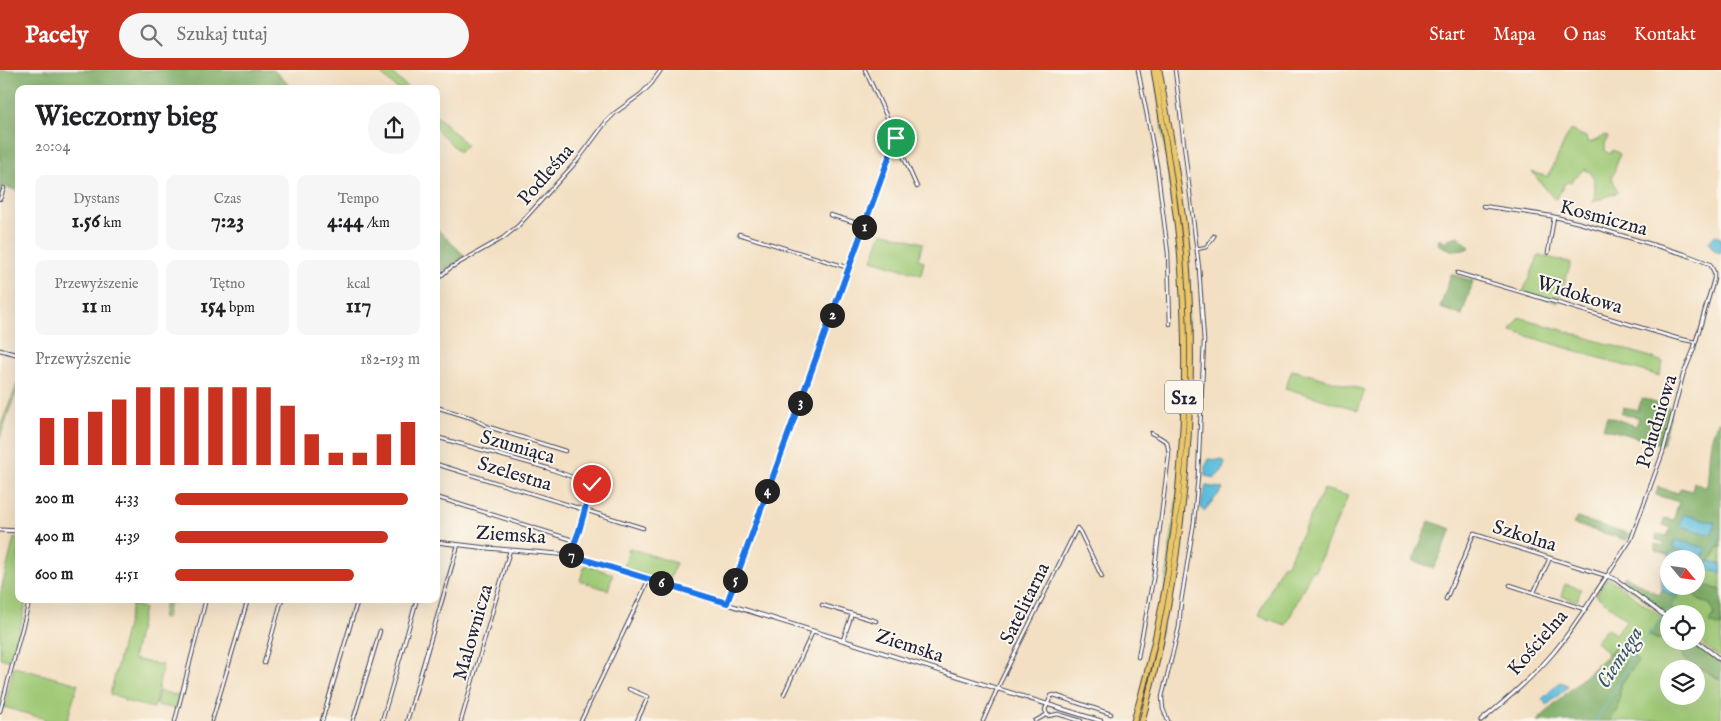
<!DOCTYPE html>
<html lang="pl">
<meta charset="utf-8">
<style>
:root{--surface:#fff;--page:#f6f6f6;--text:#202124;--muted:#757577;--accent:#c8321e}
body{margin:0;font-family:"IM FELL English",serif;background:var(--page);color:var(--text);height:100vh;display:flex;flex-direction:column;font-size:19px;white-space:nowrap}
*{box-sizing:border-box;margin:0}
p{font-size:16px;color:var(--muted)}
.icon{flex:none;width:28px;height:28px;fill:none;stroke:currentColor;stroke-width:2;stroke-linecap:round;stroke-linejoin:round}
.map{position:relative;flex:1;overflow:hidden}
.side{position:absolute;left:15px;top:15px;width:425px;height:518px;display:flex;flex-direction:column;background:var(--surface);border-radius:10px;box-shadow:0 5px 20px #0002}
.side>*{flex:none}
.needle{width:32px;rotate:119deg}
.controls{position:absolute;left:1660px;top:480px;display:grid;gap:10px}
.controls a{display:grid;place-items:center;width:45px;height:45px;border-radius:50%;background:var(--surface);box-shadow:0 5px 20px #0002;font-size:25px}
.pin{position:absolute;display:grid;place-items:center;width:42px;height:42px;color:#fff;margin:-21px;border:2px solid #fff;border-radius:50%;box-shadow:0 1px 5px #0007}
.km{position:absolute;width:25px;height:25px;margin:-12px;border-radius:50%;background:#222;color:#fff;font-size:14px;line-height:25px;text-align:center}
.round{display:grid;place-items:center;flex:none;width:52px;height:52px;border-radius:26px;background:var(--page)}
.overview{display:flex;align-items:center;justify-content:space-between;height:85px;padding:0 20px}
h1{font-size:28px;font-weight:700;line-height:38px}
.stats{display:grid;grid-template-columns:repeat(3,1fr);gap:8px;height:85px;padding:5px 20px}
.stats div{display:grid;align-content:center;border-radius:10px;background:var(--page);text-align:center}
.stats b{font-size:21px;font-weight:700}
.stats small{font-size:14px;font-weight:400}
.stats p{font-size:14px}
.chart{height:140px;padding:10px 20px}
.chart p{display:flex;justify-content:space-between}
.chart svg{width:100%;height:90px;margin-top:5px;stroke:var(--accent);stroke-width:6}
ul{padding:0 20px;list-style:none;font-size:16px}
li{display:grid;grid-template-columns:80px 60px 1fr;align-items:center;height:38px}
li i{height:12px;border-radius:6px;background:var(--accent)}
header{display:flex;align-items:center;gap:30px;box-sizing:border-box;height:70px;padding:0 25px;background:var(--accent);color:#fff}
header strong{font-size:24px}
nav{display:flex;gap:28px;margin-inline-start:auto;font-size:18px}
.search{width:350px;height:45px;background:var(--page);display:flex;align-items:center;gap:12px;box-sizing:border-box;padding:0 18px;border-radius:28px;color:var(--muted);font-size:19px}
.map>svg:first-child{display:block}
.green{fill:#9fc976;stroke:#607658;fill-rule:evenodd}
.forest{fill:#7fad67;stroke:#506851}
.water{fill:#5dbddb;stroke:#40708b}
.lines{fill:none;stroke-linecap:round;stroke-linejoin:round}
.stream{stroke:#5dbddb;stroke-width:1}
.minor-casing{stroke:#413e4f;stroke-width:4.5}
.tertiary-casing{stroke:#413e4f;stroke-width:5}
.motorway-casing{stroke:#413e4f;stroke-width:7}
.minor{stroke:#fff;stroke-width:2.5}
.tertiary{stroke:#fff;stroke-width:3}
.motorway{stroke:#eac769;stroke-width:5}
.route-casing{stroke:#fff;stroke-width:10}
.route{stroke:#1a73e8;stroke-width:6}
.labels{text-anchor:middle;stroke-width:4;stroke-linejoin:round;paint-order:stroke}
.shield{fill:#fbf7ec;stroke:#636270;stroke-width:1}
.shield-label{font-size:19px;font-weight:bold;fill:#22223b}
.street-label{font-size:20px;fill:#22223b;stroke:#fbf7ec}
.water-label{font-size:21px;font-style:italic;fill:#375873;stroke:#fbf7ec}
</style>
<header>
<strong>Pacely</strong>
<div class="search"><svg class="icon" aria-label="search" viewBox="0 0 24 24"><circle cx="10" cy="10" r="6"/><path d="M15 15l6 6"/></svg>Szukaj tutaj</div>
<nav><a>Start</a><a>Mapa</a><a>O nas</a><a>Kontakt</a></nav>
</header>
<div class="map">
<svg width="1721" height="651" viewBox="0 0 1721 651">
<rect width="100%" height="100%" fill="#fbf7ec"/>
<filter id="ink" filterUnits="userSpaceOnUse"><feTurbulence type="fractalNoise" baseFrequency=".02" numOctaves="2"/><feDisplacementMap in="SourceGraphic" scale="10" xChannelSelector="R" yChannelSelector="G"/><feConvolveMatrix kernelMatrix="1 2 1 2 8 2 1 2 1" color-interpolation-filters="sRGB"/></filter>
<filter id="wash" filterUnits="userSpaceOnUse"><feTurbulence type="fractalNoise" baseFrequency=".0096" numOctaves="4" result="noise"/><feDisplacementMap in="SourceGraphic" scale="20" xChannelSelector="R" yChannelSelector="G"/><feGaussianBlur stdDeviation="1.12" result="paint"/><feColorMatrix in="noise" values="0 0 0 0 0 0 0 0 0 0 0 0 0 0 0 0 0 1.4 0 .05"/><feComposite in="paint" operator="in"/></filter>
<g filter="url(#wash)">
<rect width="100%" height="100%" fill="#f3dfc2"/>
<path class="green" d="M 377,0 L 389,0 L 409,19 L 397,19 Z
M 1155,0 L 1158,0 C 1168,65 1181,129 1185,195 C 1192,298 1188,402 1172,504 C 1167,532 1160,561 1155,589 L 1153,589 L 1159,561 L 1184,375 L 1187,305 L 1185,229 Z
M 436,45 L 467,75 L 459,82 L 436,59 Z
M 1570,60 L 1586,67 L 1588,73 L 1598,70 L 1604,65 L 1608,67 L 1605,73 L 1605,81 L 1610,84 L 1613,80 L 1620,84 L 1612,108 L 1618,122 L 1593,132 C 1596,120 1596,112 1590,102 L 1584,99 L 1571,112 L 1566,112 L 1557,128 L 1554,129 L 1532,102 L 1548,107 Z
M 882,162 L 923,173 L 918,189 L 924,191 L 921,205 L 872,190 Z
M 1539,185 L 1571,193 L 1558,233 L 1523,222 Z
M 1519,247 L 1644,285 L 1663,292 L 1659,306 L 1511,261 Z
M 1292,300 L 1365,320 L 1358,340 L 1285,318 Z
M 19,310 L 19,317 L 11,335 L 0,368 L 0,357 Z
M 1324,419 L 1348,426 L 1315,501 L 1312,500 L 1286,555 L 1258,546 L 1282,495 L 1287,494 Z
M 1677,436 L 1721,478 L 1721,588 L 1696,569 L 1696,544 L 1669,544 L 1667,536 L 1681,516 L 1696,516 L 1696,489 L 1674,450 Z
M 14,468 L 19,469 L 19,529 L 27,529 L 12,591 L 0,588 L 0,525 Z
M 629,478 L 676,493 L 669,512 L 624,498 Z
M 585,495 L 613,504 L 608,520 L 580,511 Z
M 1609,508 L 1663,548 L 1649,565 L 1656,569 L 1669,569 L 1669,571 L 1681,581 L 1686,590 L 1721,610 L 1721,651 L 1609,651 L 1618,640 L 1621,614 L 1638,591 L 1621,572 L 1608,584 L 1596,571 L 1607,558 L 1615,564 L 1627,550 L 1596,525 L 1606,509 ZM 1669,599 L 1696,599 L 1696,626 L 1669,626 Z
M 1565,514 L 1581,519 L 1577,531 L 1561,526 Z
M 151,529 L 178,529 L 177,533 L 169,532 L 166,548 L 162,548 L 165,531 Z
M 132,535 L 144,538 L 133,589 L 163,595 L 154,638 L 124,631 L 124,628 L 110,625 Z
M 14,597 L 78,614 L 67,651 L 45,651 L 45,649 L 4,637 Z
M 159,621 L 180,626 L 176,639 L 156,635 Z"/>
<path class="forest" d="M 0,0 L 274,0 L 293,19 L 19,19 L 19,125 L 18,121 L 4,116 L 0,125 Z
M 436,158 L 465,186 L 448,197 L 436,208 Z
M 1459,166 L 1470,177 C 1459,184 1448,180 1438,174 L 1439,168 L 1446,173 L 1448,169 Z
M 1451,204 L 1473,211 L 1462,245 L 1440,238 Z
M 1642,328 L 1672,339 L 1663,375 L 1603,358 L 1607,346 L 1636,356 L 1639,348 L 1621,343 L 1624,337 L 1638,340 Z
M 1718,352 L 1721,352 L 1721,478 L 1718,477 L 1715,485 L 1709,491 L 1698,513 L 1721,520 L 1721,557 L 1710,553 L 1714,545 L 1710,534 L 1700,531 L 1686,517 L 1671,536 L 1677,544 L 1669,544 L 1669,548 L 1620,511 L 1625,506 L 1659,525 L 1662,520 L 1673,526 L 1681,516 L 1696,516 L 1696,489 L 1669,489 L 1669,499 L 1665,498 L 1670,485 L 1655,480 L 1655,474 L 1662,476 L 1665,472 L 1656,470 L 1656,464 L 1667,466 L 1671,458 L 1663,455 L 1664,448 L 1674,450 L 1679,432 L 1656,425 L 1658,417 L 1678,423 L 1681,418 L 1692,421 L 1694,412 L 1703,417 L 1707,416 C 1710,394 1707,372 1718,352 Z
M 1577,448 L 1630,464 L 1627,470 L 1573,454 Z
M 1429,451 L 1452,459 L 1434,498 L 1413,491 Z
M 1663,548 L 1669,552 L 1669,569 L 1656,569 L 1648,564 Z
M 1671,571 L 1695,571 L 1721,592 L 1721,610 L 1686,590 L 1681,581 Z
M 1621,572 L 1638,591 L 1621,614 L 1618,640 L 1609,651 L 1537,651 Z"/>
<path class="water" d="M 1715,165 L 1721,168 L 1721,184 L 1713,179 L 1709,172 Z
M 1209,389 L 1223,390 L 1225,392 L 1222,401 L 1215,408 L 1205,406 L 1205,397 Z
M 1206,416 L 1221,418 L 1223,419 L 1204,441 L 1201,438 L 1203,425 L 1204,424 Z
M 1683,444 L 1715,452 L 1712,465 L 1680,456 Z
M 1675,470 L 1706,478 L 1702,488 L 1672,477 Z
M 1671,481 L 1692,489 L 1669,489 L 1669,499 L 1665,498 Z
M 1709,491 L 1721,494 L 1721,503 L 1705,499 Z
M 1661,502 L 1669,504 L 1669,516 L 1681,516 L 1673,526 L 1662,520 Z
M 1560,612 L 1568,615 L 1567,618 L 1547,635 L 1542,629 Z"/>
<g class="lines">
<path class="stream" d="M 1696,504 L 1705,493 L 1721,461
M 1596,651 L 1617,617 L 1633,584 L 1687,516"/>
</g>
</g>
<g filter="url(#ink)">
<g class="lines">
<g class="minor-casing">
<path id="minor" d="M 1138,0 L 1157,96 L 1168,183 L 1170,254
M 896,70 L 917,117
M 0,129 L 4,118
M 830,145 L 864,155
M 739,164 L 849,198
M 1197,179 L 1206,177 L 1214,166
M 1548,183 L 1554,147
M 1457,203 L 1676,268 L 1695,272
M 436,210 L 450,198 L 503,168 L 518,156 L 577,91 L 606,52 L 615,43 L 641,24 L 651,14 L 661,0
M 0,280 L 19,285
M 436,337 L 472,348 L 489,357 L 565,381
M 436,367 L 547,398 L 592,414 L 579,461 L 570,485
M 436,394 L 643,458
M 436,427 L 576,471
M 1510,515 L 1584,539
M 1534,522 L 1550,488
M 1446,529 L 1474,464 L 1607,506 L 1631,469 L 1663,382 L 1683,305 L 1693,281 L 1714,209 L 1714,202 L 1710,194 L 1684,184 L 1580,153 L 1551,146 L 1483,136
M 727,533 L 895,71 L 893,60 L 865,0
M 822,535 L 876,551
M 843,570 L 852,544
M 1138,587 L 1154,504 L 1169,384 L 1167,372 L 1159,367 L 1151,363
M 264,593 L 282,529
M 629,619 L 648,627 L 637,651
M 784,624 L 813,561
M 0,641 L 30,529
M 175,651 L 206,529
M 212,651 L 248,529
M 322,651 L 358,529
M 353,651 L 380,561
M 382,651 L 417,529
M 407,651 L 458,475
M 461,651 L 510,480
M 581,651 L 649,509
M 983,651 L 999,615 L 1077,458 L 1080,462 L 1102,507
M 1035,651 L 1046,645
M 1081,651 L 1058,644 L 1048,646 L 1045,640 L 1051,626 L 1054,625 L 1111,644
M 1168,651 L 1163,639 L 1162,627 L 1179,557 L 1181,532 L 1194,452 L 1198,406 L 1204,271 L 1199,198 L 1175,0"/>
</g>
<g class="tertiary-casing">
<path id="tertiary" d="M 0,460 L 19,461
M 436,472 L 487,478 L 570,485 L 1101,651
M 1696,571 L 1721,590
M 1481,651 C 1506,630 1533,607 1554,582 C 1574,558 1590,531 1607,506 L 1615,509 L 1669,549"/>
</g>
<g class="motorway-casing">
<path id="motorway" d="M 1134,651 C 1179,499 1193,337 1180,179 C 1174,119 1164,60 1154,0
M 1142,651 C 1184,492 1200,332 1185,168 C 1179,112 1169,56 1159,0"/>
</g>
<use href="#minor" class="minor"/>
<use href="#tertiary" class="tertiary"/>
<use href="#motorway" class="motorway"/>
</g>
</g>
<g class="lines" filter="url(#ink)">
<g class="route-casing">
<path id="route" d="M 592,414 L 579,461 L 570,485 L 727,533 L 896,68"/>
</g>
<use href="#route" class="route"/>
</g>
<g class="labels">
<rect class="shield" x="1165" y="310.5" width="38" height="33" rx="4"/>
<g class="shield-label">
<text x="1184" y="334">S12</text>
</g>
<g class="street-label">
<text transform="translate(545 104) rotate(-49)" y="7">Podleśna</text>
<text transform="translate(1604 147) rotate(15)" y="7">Kosmiczna</text>
<text transform="translate(1580 224) rotate(17)" y="7">Widokowa</text>
<text transform="translate(1656 351) rotate(-73)" y="7">Południowa</text>
<text transform="translate(518 376) rotate(16)" y="7">Szumiąca</text>
<text transform="translate(515 403) rotate(17)" y="7">Szelestna</text>
<text transform="translate(511 464) rotate(4)" y="7">Ziemska</text>
<text transform="translate(1525 465) rotate(17)" y="7">Szkolna</text>
<text transform="translate(1024 533) rotate(-64)" y="7">Satelitarna</text>
<text transform="translate(472 562) rotate(-74)" y="7">Malownicza</text>
<text transform="translate(1537 572) rotate(-49)" y="7">Kościelna</text>
<text transform="translate(910 575) rotate(18)" y="7">Ziemska</text>
</g>
<g class="water-label">
<text transform="translate(1619 587) rotate(-58)" y="7">Ciemięga</text>
</g>
</g>
</svg>
<div class="controls">
<a><svg class="needle" viewBox="-14 -14 28 28"><path d="M0-13l5 13h-10z" fill="#e53935"/><path d="M0 13l5-13h-10z" fill="#757577"/></svg></a>
<a><svg class="icon" aria-label="locate" viewBox="0 0 24 24"><circle cx="12" cy="12" r="6"/><path d="M12 2v4M12 18v4M2 12h4M18 12h4"/></svg></a>
<a><svg class="icon" aria-label="layers" viewBox="0 0 24 24"><path d="M12 4l9 5-9 5-9-5zM3 14l9 5 9-5"/></svg></a>
</div>
<div class="pin" style="left:896px;top:68px;background:#1e9e55"><svg class="icon" aria-label="arrive" viewBox="0 0 24 24"><path d="M6 21V4h12l-3 4 3 4H6"/></svg></div>
<div class="pin" style="left:592px;top:414px;background:#d93025"><svg class="icon" aria-label="check" viewBox="0 0 24 24"><path d="M5 12l5 5 9-10"/></svg></div>
<b class="km" style="left:864px;top:157px">1</b>
<b class="km" style="left:832px;top:245px">2</b>
<b class="km" style="left:800px;top:333px">3</b>
<b class="km" style="left:767px;top:421px">4</b>
<b class="km" style="left:735px;top:510px">5</b>
<b class="km" style="left:661px;top:513px">6</b>
<b class="km" style="left:571px;top:485px">7</b>
<section class="side">
<div class="overview"><div><h1>Wieczorny bieg</h1><p>20:04</p></div><a class="round"><svg class="icon" aria-label="share" viewBox="0 0 24 24"><path d="M12 15V3M7 8l5-5 5 5M5 13v7h14v-7"/></svg></a></div>
<div class="stats">
<div><p>Dystans</p><b>1.56<small> km</small></b></div>
<div><p>Czas</p><b>7:23</b></div>
<div><p>Tempo</p><b>4:44<small> /km</small></b></div>
</div>
<div class="stats">
<div><p>Przewyższenie</p><b>11<small> m</small></b></div>
<div><p>Tętno</p><b>154<small> bpm</small></b></div>
<div><p>kcal</p><b>117</b></div>
</div>
<div class="chart"><p><span>Przewyższenie</span>182–193 m</p>
<svg viewBox="0 0 160 44" preserveAspectRatio="none"><path d="M5 44V21M15 44V21M25 44V18M35 44V12M45 44V6M55 44V6M65 44V6M75 44V6M85 44V6M95 44V6M105 44V15M115 44V29M125 44V38M135 44V38M145 44V29M155 44V23"/></svg>
</div>
<ul>
<li><b>200 m</b>4:33<i style="width:95%"></i></li>
<li><b>400 m</b>4:39<i style="width:87%"></i></li>
<li><b>600 m</b>4:51<i style="width:73%"></i></li>
</ul>
</section>
</div>
